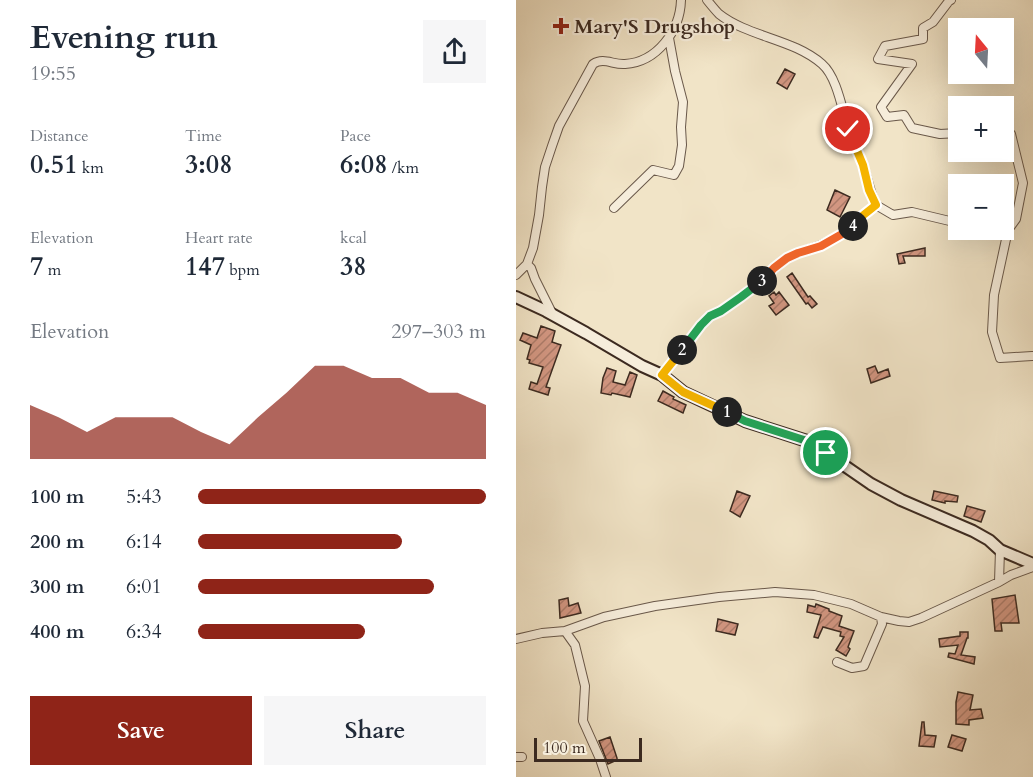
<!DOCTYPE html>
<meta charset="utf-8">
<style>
:root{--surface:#fff;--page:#f6f6f7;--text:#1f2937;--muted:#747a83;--accent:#8f2418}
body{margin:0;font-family:Cardo,serif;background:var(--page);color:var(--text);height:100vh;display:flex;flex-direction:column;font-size:22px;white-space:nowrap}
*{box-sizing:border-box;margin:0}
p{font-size:20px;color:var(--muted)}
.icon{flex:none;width:33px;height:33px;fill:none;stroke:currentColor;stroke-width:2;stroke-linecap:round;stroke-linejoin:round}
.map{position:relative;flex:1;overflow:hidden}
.drawer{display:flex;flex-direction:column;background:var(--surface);width:516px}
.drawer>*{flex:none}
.needle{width:39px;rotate:342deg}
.fabs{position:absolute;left:432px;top:18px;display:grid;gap:12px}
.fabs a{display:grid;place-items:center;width:66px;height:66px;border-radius:0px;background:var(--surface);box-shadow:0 6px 24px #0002;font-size:30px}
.scale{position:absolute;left:18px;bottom:15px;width:108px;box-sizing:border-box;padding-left:6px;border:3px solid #3c2a20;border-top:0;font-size:16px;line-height:21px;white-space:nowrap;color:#3c2a20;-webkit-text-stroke:4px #f6eddb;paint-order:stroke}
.pin{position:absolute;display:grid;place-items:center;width:51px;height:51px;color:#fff;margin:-26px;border:3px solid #fff;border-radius:50%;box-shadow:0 2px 6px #0007}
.km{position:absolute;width:30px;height:30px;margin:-15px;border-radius:50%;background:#222;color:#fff;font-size:16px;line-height:30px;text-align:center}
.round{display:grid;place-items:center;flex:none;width:63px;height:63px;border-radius:0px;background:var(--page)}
.headline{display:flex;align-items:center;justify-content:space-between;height:102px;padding:0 30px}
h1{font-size:33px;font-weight:800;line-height:45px}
.metrics{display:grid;grid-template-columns:repeat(3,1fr);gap:9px;height:102px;padding:6px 30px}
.metrics div{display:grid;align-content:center}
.metrics b{font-size:26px;font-weight:800}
.metrics small{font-size:16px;font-weight:400}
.metrics p{font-size:16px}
.chart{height:168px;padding:12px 30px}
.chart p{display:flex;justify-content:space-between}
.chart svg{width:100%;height:108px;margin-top:6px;fill:var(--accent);opacity:.7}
.cta{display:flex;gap:12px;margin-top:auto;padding:12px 30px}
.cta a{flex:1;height:69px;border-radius:0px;background:var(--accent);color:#fff;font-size:24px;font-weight:800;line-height:69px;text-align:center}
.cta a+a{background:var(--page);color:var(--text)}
ul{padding:0 30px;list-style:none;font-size:20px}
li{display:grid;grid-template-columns:96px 72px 1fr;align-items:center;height:45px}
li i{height:15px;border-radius:8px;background:var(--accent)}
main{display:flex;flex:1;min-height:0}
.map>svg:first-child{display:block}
.building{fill:url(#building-hatch);stroke:#3c2a20;stroke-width:1.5}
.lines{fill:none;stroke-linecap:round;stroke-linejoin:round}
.street-casing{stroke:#69584a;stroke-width:10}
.secondary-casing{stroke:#3c2a20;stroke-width:14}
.street{stroke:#f6eddb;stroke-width:8}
.secondary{stroke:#f6eddb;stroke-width:10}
.split-1-casing{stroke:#fff;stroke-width:12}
.split-2-casing{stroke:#fff;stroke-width:12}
.split-3-casing{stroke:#fff;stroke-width:12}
.split-4-casing{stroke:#fff;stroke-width:12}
.split-5-casing{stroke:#fff;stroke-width:12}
.split-1{stroke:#22a559;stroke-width:8}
.split-2{stroke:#f5b400;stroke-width:8}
.split-3{stroke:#22a559;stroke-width:8}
.split-4{stroke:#f0652b;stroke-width:8}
.split-5{stroke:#f5b400;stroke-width:8}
.poi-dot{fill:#8f2418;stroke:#f6eddb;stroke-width:2}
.labels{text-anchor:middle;stroke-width:4.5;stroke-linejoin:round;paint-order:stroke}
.poi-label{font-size:20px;font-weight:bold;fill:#3c2a20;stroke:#f6eddb;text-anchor:start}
</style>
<main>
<section class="drawer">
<div class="headline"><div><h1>Evening run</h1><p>19:55</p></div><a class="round"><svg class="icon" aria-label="share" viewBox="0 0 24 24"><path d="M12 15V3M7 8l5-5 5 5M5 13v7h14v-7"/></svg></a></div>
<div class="metrics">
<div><p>Distance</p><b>0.51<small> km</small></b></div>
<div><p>Time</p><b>3:08</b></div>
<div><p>Pace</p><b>6:08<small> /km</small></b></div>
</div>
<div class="metrics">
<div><p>Elevation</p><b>7<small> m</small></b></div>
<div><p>Heart rate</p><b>147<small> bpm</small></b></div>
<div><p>kcal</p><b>38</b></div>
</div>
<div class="chart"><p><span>Elevation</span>297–303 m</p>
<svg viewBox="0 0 160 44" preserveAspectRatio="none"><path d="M0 44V22L10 27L20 33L30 27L40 27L50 27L60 33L70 38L80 27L90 17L100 6L110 6L120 11L130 11L140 17L150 17L160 22V44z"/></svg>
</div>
<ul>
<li><b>100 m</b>5:43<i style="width:100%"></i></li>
<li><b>200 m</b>6:14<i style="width:71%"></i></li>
<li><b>300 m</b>6:01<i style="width:82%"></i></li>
<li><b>400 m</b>6:34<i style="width:58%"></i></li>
</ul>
<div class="cta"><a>Save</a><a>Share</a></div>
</section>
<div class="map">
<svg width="517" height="777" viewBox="0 0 517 777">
<defs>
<pattern id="building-hatch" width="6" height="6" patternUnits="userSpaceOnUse" patternTransform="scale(1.5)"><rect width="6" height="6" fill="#d29681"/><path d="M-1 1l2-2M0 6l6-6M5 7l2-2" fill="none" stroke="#ac7b69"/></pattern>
</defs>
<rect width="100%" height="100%" fill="#f1e4c7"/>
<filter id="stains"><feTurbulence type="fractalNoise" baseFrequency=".00333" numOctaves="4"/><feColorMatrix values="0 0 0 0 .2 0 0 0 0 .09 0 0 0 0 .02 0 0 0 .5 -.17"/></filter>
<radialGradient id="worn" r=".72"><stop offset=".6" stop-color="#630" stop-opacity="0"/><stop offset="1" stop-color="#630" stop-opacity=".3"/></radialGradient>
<path class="building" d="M 269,69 L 279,74 L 271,89 L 261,83 Z
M 319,190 L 334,197 L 324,217 L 311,210 Z
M 409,248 L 409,256 L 387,256 L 389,263 L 383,264 L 381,254 Z
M 276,273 L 292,297 L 294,296 L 301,304 L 296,308 L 292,303 L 290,304 L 271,277 Z
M 258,292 L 260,295 L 263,292 L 273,305 L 260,315 L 253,306 L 258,303 L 253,296 Z
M 25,326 L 39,331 L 36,342 L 45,345 L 30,387 L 34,388 L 32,395 L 13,389 L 15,382 L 21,384 L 27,367 L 13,363 L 14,360 L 11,359 L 15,345 L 4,340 L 7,333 L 21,338 Z
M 359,366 L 362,373 L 372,369 L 374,376 L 355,383 L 351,369 Z
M 91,368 L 100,371 L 97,382 L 109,385 L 114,372 L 121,375 L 114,397 L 96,393 L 95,395 L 85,393 L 87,378 Z
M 147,391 L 158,397 L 157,399 L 170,405 L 167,413 L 142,401 Z
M 221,491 L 234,496 L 224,517 L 214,511 Z
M 418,491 L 442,496 L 441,502 L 429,501 L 429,503 L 416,500 Z
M 451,506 L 469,511 L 465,522 L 448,516 Z
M 499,595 L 503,623 L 485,623 L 486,631 L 479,631 L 476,599 Z
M 52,598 L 53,606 L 62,603 L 65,613 L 44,618 L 43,600 Z
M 300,604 L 313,609 L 313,611 L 326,616 L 323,626 L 338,631 L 332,647 L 334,649 L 330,656 L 320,650 L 328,637 L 324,636 L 325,632 L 307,627 L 302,638 L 298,637 L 305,615 L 291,612 L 292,605 L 299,607 Z
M 202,619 L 222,624 L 219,635 L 200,631 Z
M 444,632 L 452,632 L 452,638 L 451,638 L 445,655 L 459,657 L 458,664 L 432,657 L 433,653 L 439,654 L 442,645 L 424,647 L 423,639 L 444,636 Z
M 442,692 L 457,695 L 454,710 L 465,709 L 467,718 L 453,720 L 453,725 L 440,724 L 440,702 Z
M 406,722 L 408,722 L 409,735 L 420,736 L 418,747 L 403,746 Z
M 436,735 L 450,739 L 446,751 L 432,747 Z
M 94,737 L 101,758 L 101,760 L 92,764 L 83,741 Z"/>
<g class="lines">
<g class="street-casing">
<path id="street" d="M 435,0 L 433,1 L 417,22 L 407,28 L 407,39 L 369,46 L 362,59 L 396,64 L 365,107 L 371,117 L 388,115 L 396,128 L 424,134 L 442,133
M 476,106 L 476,102
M 488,127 L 495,134 L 507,183 L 500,219 L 492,230
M 360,205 L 377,215 L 396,212 L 442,223
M 98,208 L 137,170 L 158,175 L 163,166 L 166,145 L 165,127 L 167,102 L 159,71 L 153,38
M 485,230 L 492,230 L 478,295 L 476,332 L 484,358 L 516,356
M 0,275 L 11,264
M 37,315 L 19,279 L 15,268 L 11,264 L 17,248 L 23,215 L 26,187 L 29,167 L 36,146 L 43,126 L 77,64 C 88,57 97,65 109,64 C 141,62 164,31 165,0
M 146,375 L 185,325 L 194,316 L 205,311 L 225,297 L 271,258 L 282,253 L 305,245 L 319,238 L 333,230 L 345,217 L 360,205 C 354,192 352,179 347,166 C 343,153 337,141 332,128 C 326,109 321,77 306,64 C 278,39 232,37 203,14 C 199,10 195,5 191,0
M 483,582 L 495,575 L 517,567
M 49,631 L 59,645 L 69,686 L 67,721 L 84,759 L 90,777
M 0,639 L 26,633 L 49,631 L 88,617 L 139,606 L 203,597 L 259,592 L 298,595 L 335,604 L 365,617 L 383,621 L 393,622 L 405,618 L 483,582 L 484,550
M 321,662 L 336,668 L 348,666 L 366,624 L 365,617
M 0,757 L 6,757"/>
</g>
<g class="secondary-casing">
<path id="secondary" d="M 0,297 L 30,311 L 70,333 L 126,366 L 146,375 L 167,392 L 229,421 L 291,441 L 310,453 L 355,484 L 385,500 L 457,531 L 473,540 L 484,550 L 517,564"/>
</g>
<use href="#street" class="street"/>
<use href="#secondary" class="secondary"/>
</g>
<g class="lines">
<g class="split-1-casing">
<path id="split-1" d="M 211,412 L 229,421 L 291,441 L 310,453"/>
</g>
<g class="split-2-casing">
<path id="split-2" d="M 166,350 L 146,375 L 167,392 L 211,412"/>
</g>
<g class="split-3-casing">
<path id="split-3" d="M 166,350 L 185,325 L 194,316 L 205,311 L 225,297 L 246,281"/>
</g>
<g class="split-4-casing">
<path id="split-4" d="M 246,281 L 258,268 L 271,258 L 282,253 L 305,246 L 333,230 L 337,226"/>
</g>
<g class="split-5-casing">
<path id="split-5" d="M 332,129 L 347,165 L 353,190 L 360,205 L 345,217 L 337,226"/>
</g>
<use href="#split-1" class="split-1"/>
<use href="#split-2" class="split-2"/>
<use href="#split-3" class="split-3"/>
<use href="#split-4" class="split-4"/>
<use href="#split-5" class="split-5"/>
</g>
<path class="poi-dot" d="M42 17h6v6h6v6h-6v6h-6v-6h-6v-6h6z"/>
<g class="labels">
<g class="poi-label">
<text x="58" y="33">Mary'S Drugshop</text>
</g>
</g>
<rect width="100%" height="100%" filter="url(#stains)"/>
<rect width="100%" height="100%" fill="url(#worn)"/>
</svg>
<div class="fabs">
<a><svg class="needle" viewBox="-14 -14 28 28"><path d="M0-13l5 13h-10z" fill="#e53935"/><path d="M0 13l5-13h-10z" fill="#747a83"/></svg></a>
<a>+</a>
<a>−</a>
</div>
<div class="scale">100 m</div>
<div class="pin" style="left:310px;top:453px;background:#1e9e55"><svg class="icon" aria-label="arrive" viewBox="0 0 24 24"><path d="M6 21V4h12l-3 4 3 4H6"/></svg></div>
<div class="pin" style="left:332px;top:129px;background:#d93025"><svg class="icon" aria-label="check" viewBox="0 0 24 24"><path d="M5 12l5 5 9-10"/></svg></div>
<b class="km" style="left:211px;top:412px">1</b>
<b class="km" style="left:166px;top:350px">2</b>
<b class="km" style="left:246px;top:281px">3</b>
<b class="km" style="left:337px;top:226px">4</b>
</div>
</main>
